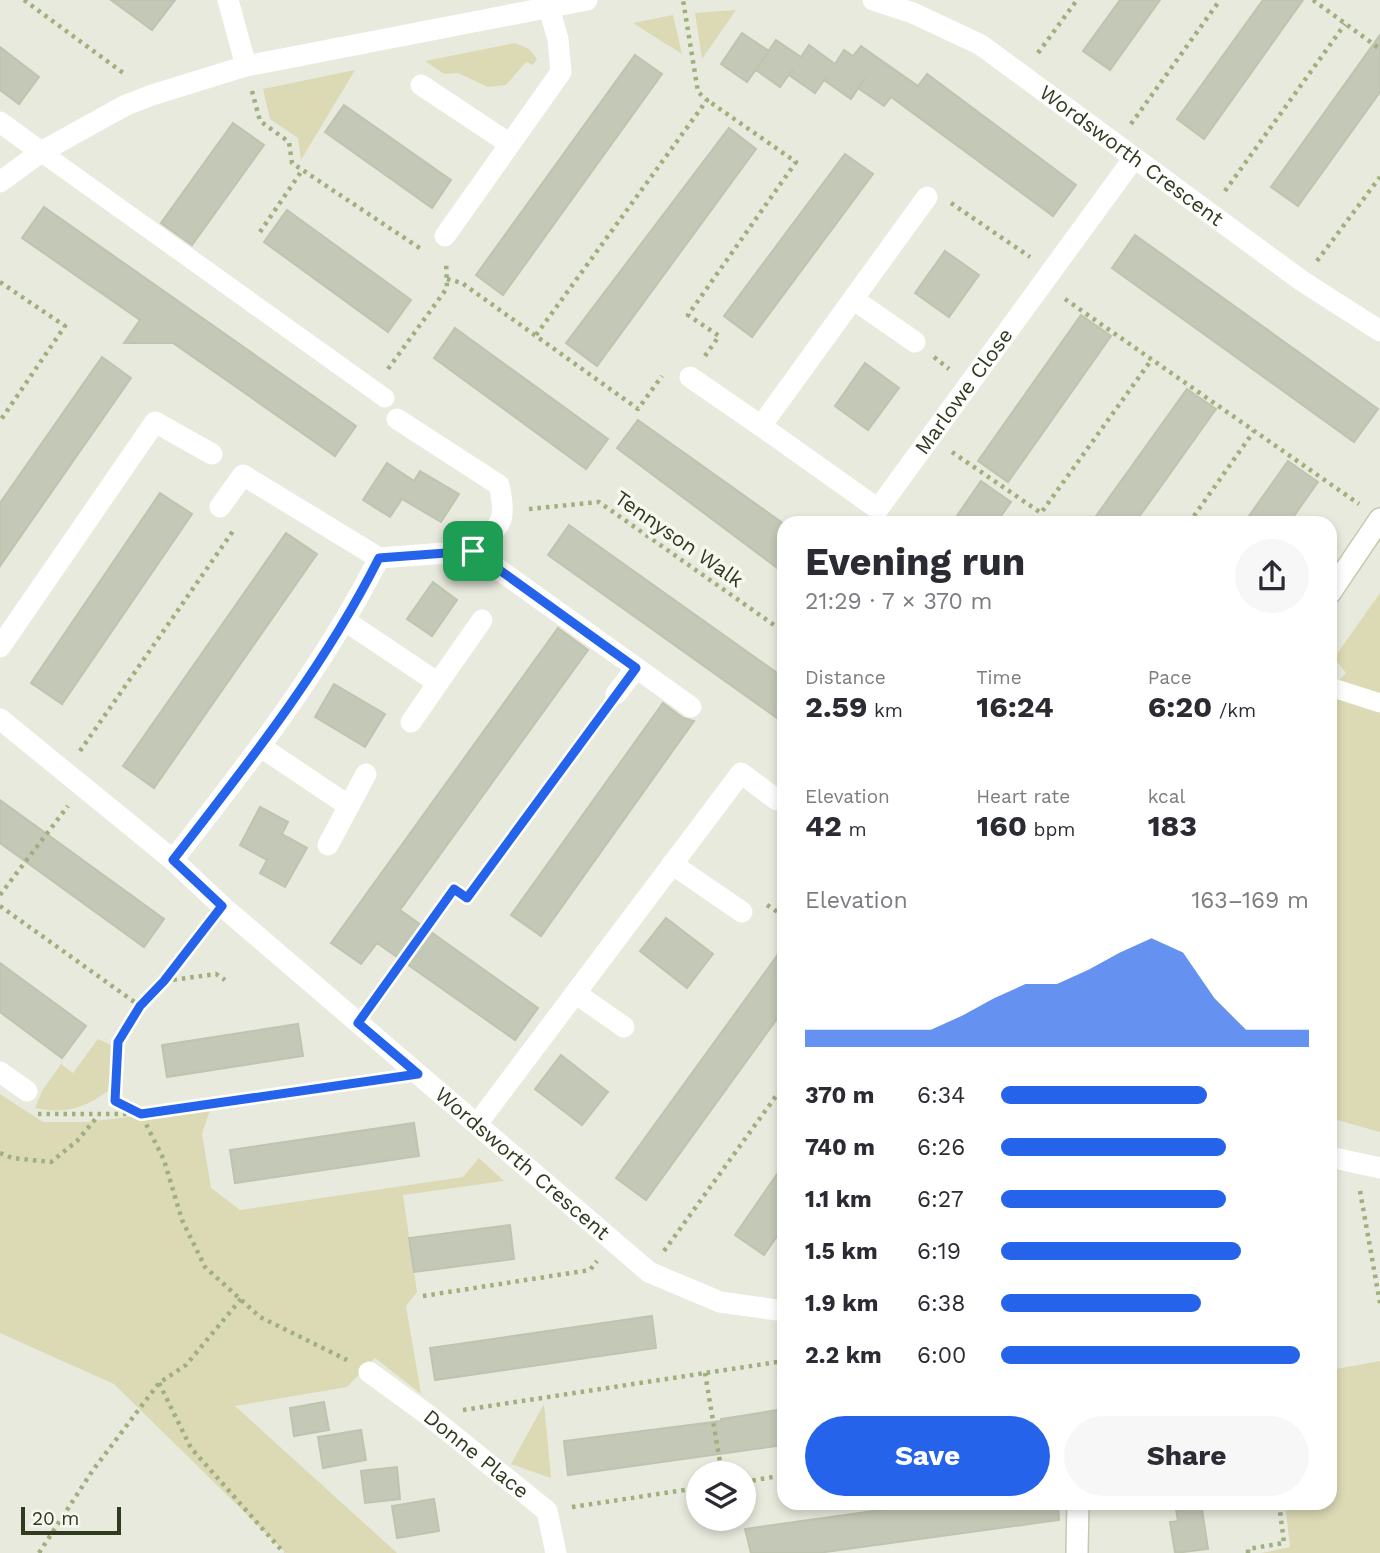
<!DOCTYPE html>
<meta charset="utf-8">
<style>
:root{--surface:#fff;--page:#f7f7f7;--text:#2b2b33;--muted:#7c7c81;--accent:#2563eb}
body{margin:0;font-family:"Work Sans",sans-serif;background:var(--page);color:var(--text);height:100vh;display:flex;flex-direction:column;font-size:26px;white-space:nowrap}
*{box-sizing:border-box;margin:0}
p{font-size:23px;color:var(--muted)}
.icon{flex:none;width:38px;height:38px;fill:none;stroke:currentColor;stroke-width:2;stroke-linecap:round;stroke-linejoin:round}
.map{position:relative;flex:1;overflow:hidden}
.details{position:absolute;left:777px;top:516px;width:560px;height:994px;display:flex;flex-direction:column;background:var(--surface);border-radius:21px;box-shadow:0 4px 10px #0003}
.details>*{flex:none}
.tools{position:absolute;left:686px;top:1461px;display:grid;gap:14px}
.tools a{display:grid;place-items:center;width:70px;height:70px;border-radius:50%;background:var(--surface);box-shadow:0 4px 10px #0003;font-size:35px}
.scale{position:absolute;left:21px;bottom:18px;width:100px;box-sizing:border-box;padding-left:7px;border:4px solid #303a1f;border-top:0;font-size:19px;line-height:24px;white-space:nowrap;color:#303a1f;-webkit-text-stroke:5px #f6f7ee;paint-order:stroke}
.pin{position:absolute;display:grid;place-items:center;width:60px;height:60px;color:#fff;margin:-30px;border-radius:14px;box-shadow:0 4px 10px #0006}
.round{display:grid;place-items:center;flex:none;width:74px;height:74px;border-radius:37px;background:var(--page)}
.summary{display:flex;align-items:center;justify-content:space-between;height:119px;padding:0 28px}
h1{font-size:38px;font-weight:700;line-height:52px}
.figures{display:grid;grid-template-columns:repeat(3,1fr);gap:10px;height:119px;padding:7px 28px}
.figures div{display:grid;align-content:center}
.figures b{font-size:30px;font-weight:700}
.figures small{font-size:19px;font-weight:400}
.figures p{font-size:19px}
.chart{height:196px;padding:14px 28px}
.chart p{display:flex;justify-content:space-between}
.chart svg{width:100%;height:126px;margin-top:7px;fill:var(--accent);opacity:.7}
.action{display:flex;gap:14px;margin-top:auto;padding:14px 28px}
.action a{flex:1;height:80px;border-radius:42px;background:var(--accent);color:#fff;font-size:28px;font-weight:700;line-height:80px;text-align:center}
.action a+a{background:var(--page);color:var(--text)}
ul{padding:0 28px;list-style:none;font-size:23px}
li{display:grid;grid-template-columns:112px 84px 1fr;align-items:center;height:52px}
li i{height:18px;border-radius:9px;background:var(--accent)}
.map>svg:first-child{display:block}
.green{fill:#dcd9b5}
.building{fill:#c4c8b6;stroke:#bfc4b0;stroke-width:2}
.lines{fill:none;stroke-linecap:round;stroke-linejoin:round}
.secondary-casing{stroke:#c3cab0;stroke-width:24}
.path{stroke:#9faf7d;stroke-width:4.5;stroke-dasharray:3.5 5;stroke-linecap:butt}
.lane{stroke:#fff;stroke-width:19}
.street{stroke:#fff;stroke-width:21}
.secondary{stroke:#fff;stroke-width:21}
.route-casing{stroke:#fff;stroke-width:14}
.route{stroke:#2563eb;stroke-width:9}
.labels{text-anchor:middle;stroke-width:7;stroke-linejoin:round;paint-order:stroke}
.street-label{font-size:21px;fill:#303a1f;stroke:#f6f7ee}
</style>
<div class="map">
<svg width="1380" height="1553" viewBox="0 0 1380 1553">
<rect width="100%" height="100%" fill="#e8eadd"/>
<path class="green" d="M 736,10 L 702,59 L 695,13 Z
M 673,15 L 682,54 L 633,23 Z
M 515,43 L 529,49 L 537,59 L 533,65 L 526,62 L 506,85 L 488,87 L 458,73 L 444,74 L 425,61 Z
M 355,70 L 301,160 L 298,138 L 270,119 L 263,89 Z
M 1380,593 L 1380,1132 L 1330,1118 L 1330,690 L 1346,673 L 1334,658 Z
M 98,1039 L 113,1046 L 114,1065 L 107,1092 C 83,1109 64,1114 35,1108 L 42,1091 L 61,1064 L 73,1073 Z
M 0,1094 L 43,1122 L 86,1122 L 211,1107 L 202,1134 L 211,1188 L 240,1210 L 463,1177 L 479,1158 L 504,1181 L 403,1195 L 417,1292 L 406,1306 L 421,1394 L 375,1358 L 347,1387 L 235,1406 L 397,1553 L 286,1553 L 114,1384 L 0,1333 Z
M 1380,1361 L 1380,1553 L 1261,1553 L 1290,1547 L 1285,1503 L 1330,1503 L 1330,1370 Z
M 544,1404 L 551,1478 L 511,1464 Z"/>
<path class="building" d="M 111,0 L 175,0 L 152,30 Z
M 1120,0 L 1160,0 L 1110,70 L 1083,51 Z
M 1263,0 L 1303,0 L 1204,139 L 1177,119 Z
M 742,33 L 769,51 L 747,82 L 721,64 Z
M 1380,35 L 1380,92 L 1298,206 L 1271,187 Z
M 776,40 L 801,57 L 809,45 L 835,64 L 844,50 L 853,56 L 861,46 L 918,86 L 927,74 L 1076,185 L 1053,216 L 891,97 L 884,106 L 858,88 L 865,78 L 851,99 L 824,80 L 827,76 L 815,93 L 789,75 L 793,69 L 780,87 L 756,70 Z
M 0,47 L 39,77 L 19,104 L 0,90 Z
M 635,55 L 662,74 L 503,295 L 476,275 Z
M 344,105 L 451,180 L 432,208 L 325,132 Z
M 233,123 L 264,145 L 192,245 L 161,223 Z
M 729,128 L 756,149 L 597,366 L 566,343 Z
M 845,154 L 873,174 L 752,337 L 724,316 Z
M 44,207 L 356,426 L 335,456 L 173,343 L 124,343 L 140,320 L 22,238 Z
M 287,210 L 411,300 L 388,332 L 264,242 Z
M 1135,235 L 1378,409 L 1354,442 L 1112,268 Z
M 945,251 L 979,275 L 949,317 L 915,293 Z
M 1081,315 L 1111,336 L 1008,482 L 978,461 Z
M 455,328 L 608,439 L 586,469 L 434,358 Z
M 102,357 L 131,378 L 0,566 L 0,503 Z
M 865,363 L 899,388 L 868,430 L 835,406 Z
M 1187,389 L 1216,409 L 1144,510 L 1134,523 L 1091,523 Z
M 638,420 L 784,524 L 784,573 L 617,448 Z
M 1288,461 L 1318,482 L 1289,523 L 1244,523 Z
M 387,463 L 414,481 L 420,471 L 459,494 L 441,522 L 402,499 L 390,517 L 363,500 Z
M 981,481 L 1011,502 L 996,523 L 952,523 Z
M 160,493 L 192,514 L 62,704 L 31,683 Z
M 569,525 L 784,678 L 784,723 L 548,555 Z
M 286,533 L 317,554 L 154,788 L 123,766 Z
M 433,582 L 457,600 L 432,636 L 407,619 Z
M 558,628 L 588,650 L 400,910 L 538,1008 L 515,1040 L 377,943 L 361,964 L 331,943 Z
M 334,684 L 385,714 L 365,747 L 315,717 Z
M 663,703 L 683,718 L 694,721 L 541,936 L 511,915 Z
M 0,800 L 164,919 L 144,947 L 0,843 Z
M 260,807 L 288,822 L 282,834 L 307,848 L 285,887 L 260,873 L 267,860 L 240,845 Z
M 666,918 L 713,954 L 687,988 L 640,951 Z
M 784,946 L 784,1009 L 646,1200 L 616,1178 Z
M 0,963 L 86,1026 L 62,1058 L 0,1012 Z
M 298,1024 L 303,1056 L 167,1077 L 162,1045 Z
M 561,1055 L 608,1092 L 582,1125 L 535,1089 Z
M 414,1123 L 419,1156 L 235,1183 L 230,1150 Z
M 784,1164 L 784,1226 L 764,1255 L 735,1235 Z
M 510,1225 L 514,1259 L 414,1272 L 409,1238 Z
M 652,1316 L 656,1348 L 435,1380 L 430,1348 Z
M 324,1402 L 329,1430 L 294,1436 L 290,1408 Z
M 784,1409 L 784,1445 L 568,1475 L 564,1441 L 721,1421 L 721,1419 Z
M 361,1430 L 366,1460 L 323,1468 L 318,1437 Z
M 397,1467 L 400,1499 L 365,1503 L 361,1471 Z
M 434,1499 L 439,1531 L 397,1538 L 392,1506 Z
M 931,1503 L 1058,1503 L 1059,1520 L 818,1553 L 751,1553 L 745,1529 Z
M 1175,1503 L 1201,1503 L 1208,1549 L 1175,1553 L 1170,1522 L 1178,1521 Z"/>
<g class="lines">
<g class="secondary-casing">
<path id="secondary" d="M 1330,593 L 1380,519
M 1077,1553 L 1078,1503"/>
</g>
<path class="path" d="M 24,0 L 126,75
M 1313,0 L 1380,49
M 1038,53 L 1077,0
M 252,91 L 260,121 L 289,142 L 292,163 L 421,249
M 1131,124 L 1220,0
M 1225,191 L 1345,24
M 951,203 L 1030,257
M 260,232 L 303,169
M 1317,261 L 1380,177
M 447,279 L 462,283 L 638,409 L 662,376
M 0,282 L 65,326 L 0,421
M 1065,299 L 1359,504
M 536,335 L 707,100 L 698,92 L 683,0
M 705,356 L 719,336 L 688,315 L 796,162 L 707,100
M 934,357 L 949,369
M 388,369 L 447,288 L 446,261
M 952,452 L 1041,513 L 1152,359
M 529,509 L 599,502 L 784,632
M 1189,523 L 1254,431
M 80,751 L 233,531
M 0,895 L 68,806
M 767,905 L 784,916
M 0,906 L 140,1006
M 207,926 L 164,981 L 140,1006 L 118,1042 L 115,1101 L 141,1114 L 164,1160 L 182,1220 L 205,1267 L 260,1317 L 347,1360
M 165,981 L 216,974 L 225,980
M 373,1002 L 454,889 L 467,898 L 602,714
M 38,1114 L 141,1114 L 383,1079
M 0,1153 L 12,1158 L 51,1162 L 77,1141 L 98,1116
M 1360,1191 L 1380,1303
M 664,1251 L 784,1085
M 423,1296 L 590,1270 L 597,1261
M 705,1373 L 722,1474
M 159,1383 L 191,1448 L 284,1553
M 463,1410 L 784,1361
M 744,1482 L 784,1475
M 572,1507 L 698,1488
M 39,1553 L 93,1470 L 159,1383 L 186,1365 L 241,1299
M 1248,1553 L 1248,1549 L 1284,1543 L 1279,1503"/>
<path class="lane" d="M 41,152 L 385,398
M 1330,687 L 1380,703"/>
<g class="street">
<path d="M 228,0 L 246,66"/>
<path id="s1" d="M 873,0 L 913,13 L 981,45 L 1302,281 L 1380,331"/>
<path d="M 421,85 L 510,144"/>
<path d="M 0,122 L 41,152"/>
<path d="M 0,182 L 41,152 L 126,105 L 152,95 L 246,66 L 587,0"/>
<path id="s2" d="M 927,197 L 761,426 L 878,509 L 1134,158"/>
<path d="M 445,236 L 561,72 L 558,39 L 548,5"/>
<path d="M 853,299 L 915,342"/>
<path d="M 690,377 L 761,426"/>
<path d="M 220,507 L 243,475 L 379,558 L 473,551 C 500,524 508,525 499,485 L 397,419"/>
<path d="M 473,551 L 691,707"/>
<path d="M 347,622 L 438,683 L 482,620"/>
<path d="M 0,647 L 155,422 L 212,454"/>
<path d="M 616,694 L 636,668"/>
<path id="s3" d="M 0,719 L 173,860 L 222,906 L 649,1272 L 720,1302 L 784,1311"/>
<path d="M 411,722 L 438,683"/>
<path d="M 261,747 L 349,806"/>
<path d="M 328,845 L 366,774"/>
<path d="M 173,860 C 249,763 323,668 379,558"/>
<path d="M 672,864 L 742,912"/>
<path d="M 575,993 L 624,1027"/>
<path d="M 0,1072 L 27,1091"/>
<path d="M 477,1124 L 741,773 L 777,800"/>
<path d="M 1330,1157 L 1380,1168"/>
<path id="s4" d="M 369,1372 L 428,1415 L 547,1511 L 556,1553"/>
</g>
<use href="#secondary" class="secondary"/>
</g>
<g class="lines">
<g class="route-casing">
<path id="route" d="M 473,551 L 636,668 L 467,898 L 454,889 L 358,1023 L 418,1074 L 141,1114 L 115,1101 L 118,1042 L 140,1006 L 164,981 L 222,906 L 173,860 C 249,762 323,669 379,558 Z"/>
</g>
<use href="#route" class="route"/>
</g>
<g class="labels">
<g class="street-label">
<text dy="7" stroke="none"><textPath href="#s1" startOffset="304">Wordsworth Crescent</textPath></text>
<text dy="7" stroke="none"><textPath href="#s2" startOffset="572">Marlowe Close</textPath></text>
<text transform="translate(679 539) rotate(35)" y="7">Tennyson Walk</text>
<text dy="7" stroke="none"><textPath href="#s3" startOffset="686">Wordsworth Crescent</textPath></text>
<text dy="7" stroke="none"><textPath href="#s4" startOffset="135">Donne Place</textPath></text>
</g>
</g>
</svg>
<div class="tools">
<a><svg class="icon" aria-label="layers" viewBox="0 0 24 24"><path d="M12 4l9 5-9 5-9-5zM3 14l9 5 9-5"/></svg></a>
</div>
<div class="scale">20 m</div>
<div class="pin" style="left:473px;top:551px;background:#1e9e55"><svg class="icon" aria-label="arrive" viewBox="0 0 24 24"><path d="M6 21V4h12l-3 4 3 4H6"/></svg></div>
<section class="details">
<div class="summary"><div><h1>Evening run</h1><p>21:29 · 7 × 370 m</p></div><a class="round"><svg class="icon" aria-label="share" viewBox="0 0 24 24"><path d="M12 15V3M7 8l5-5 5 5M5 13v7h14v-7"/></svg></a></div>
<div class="figures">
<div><p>Distance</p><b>2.59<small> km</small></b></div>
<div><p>Time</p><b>16:24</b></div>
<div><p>Pace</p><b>6:20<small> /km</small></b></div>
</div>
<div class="figures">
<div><p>Elevation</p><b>42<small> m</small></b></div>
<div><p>Heart rate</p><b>160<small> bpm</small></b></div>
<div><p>kcal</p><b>183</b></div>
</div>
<div class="chart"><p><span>Elevation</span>163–169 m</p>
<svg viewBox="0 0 160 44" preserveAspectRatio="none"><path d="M0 44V38L10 38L20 38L30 38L40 38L50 33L60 27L70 22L80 22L90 17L100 11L110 6L120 11L130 27L140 38L150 38L160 38V44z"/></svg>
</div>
<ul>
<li><b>370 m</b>6:34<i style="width:67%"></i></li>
<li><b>740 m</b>6:26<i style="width:73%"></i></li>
<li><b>1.1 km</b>6:27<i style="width:73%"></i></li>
<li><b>1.5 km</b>6:19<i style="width:78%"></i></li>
<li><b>1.9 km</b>6:38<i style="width:65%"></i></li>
<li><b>2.2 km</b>6:00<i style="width:97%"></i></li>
</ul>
<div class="action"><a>Save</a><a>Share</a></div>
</section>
</div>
